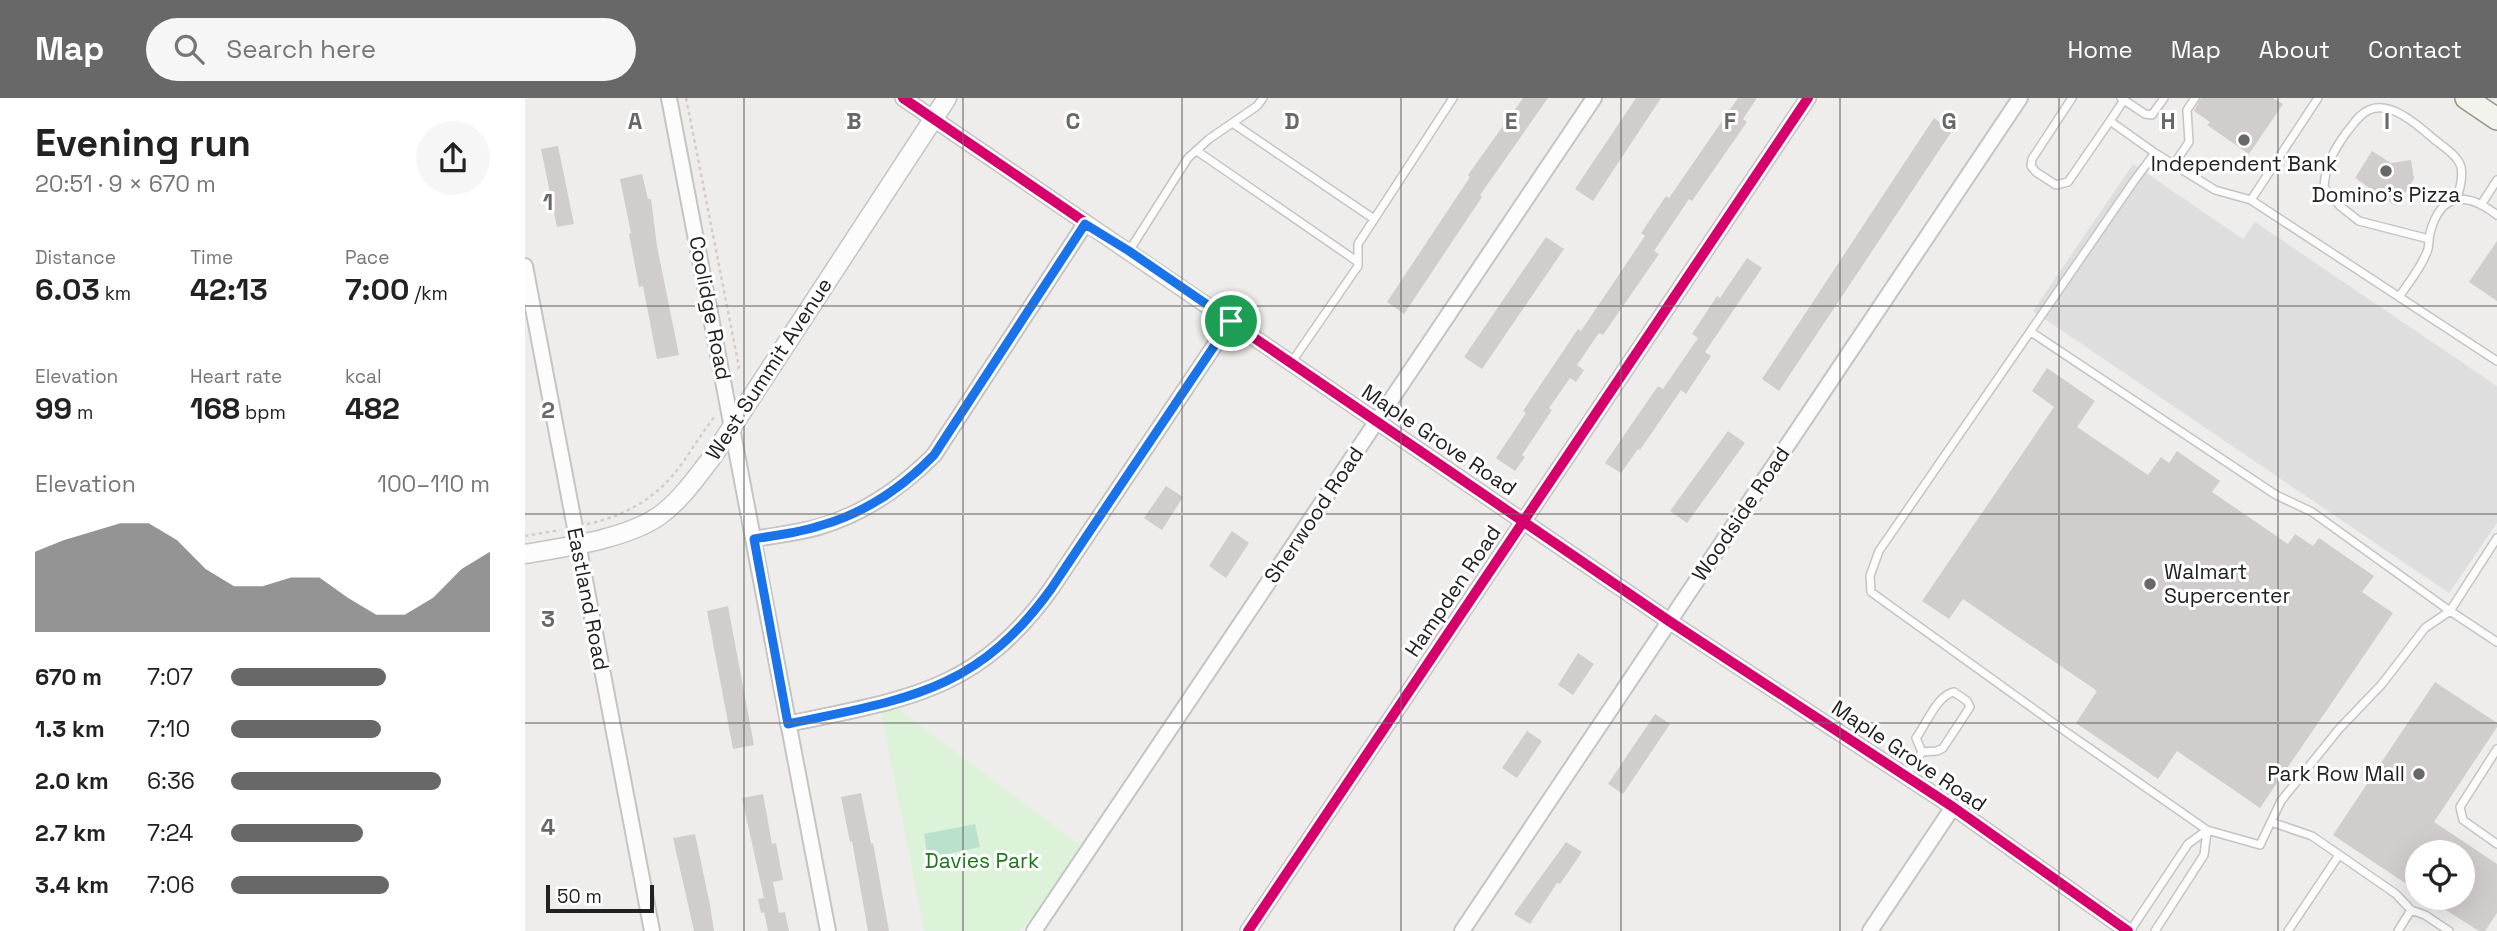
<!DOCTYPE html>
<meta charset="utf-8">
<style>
:root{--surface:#fff;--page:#f6f6f6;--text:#222;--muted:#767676;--accent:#696868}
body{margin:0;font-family:"Space Grotesk",sans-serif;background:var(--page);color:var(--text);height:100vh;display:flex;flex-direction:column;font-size:26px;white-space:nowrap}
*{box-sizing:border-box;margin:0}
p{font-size:23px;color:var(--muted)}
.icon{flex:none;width:38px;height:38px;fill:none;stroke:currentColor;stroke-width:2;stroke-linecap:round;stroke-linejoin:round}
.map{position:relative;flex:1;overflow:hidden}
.side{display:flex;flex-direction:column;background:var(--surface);width:525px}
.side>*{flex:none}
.controls{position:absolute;left:1880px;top:742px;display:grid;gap:14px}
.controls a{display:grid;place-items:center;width:70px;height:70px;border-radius:50%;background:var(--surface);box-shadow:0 7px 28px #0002;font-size:35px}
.scale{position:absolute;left:21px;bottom:18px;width:108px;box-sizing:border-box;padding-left:7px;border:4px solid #212121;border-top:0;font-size:19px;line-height:24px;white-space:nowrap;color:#212121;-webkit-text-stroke:5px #fff;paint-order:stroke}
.pin{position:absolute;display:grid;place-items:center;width:60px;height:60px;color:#fff;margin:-30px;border:4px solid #fff;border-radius:50%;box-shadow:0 2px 7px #0007}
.round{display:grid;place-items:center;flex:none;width:74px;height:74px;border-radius:37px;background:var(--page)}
.headline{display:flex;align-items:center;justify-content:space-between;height:119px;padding:0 35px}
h1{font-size:38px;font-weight:600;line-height:52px}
.figures{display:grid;grid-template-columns:repeat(3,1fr);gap:10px;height:119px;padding:7px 35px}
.figures div{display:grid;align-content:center}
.figures b{font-size:30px;font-weight:600}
.figures small{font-size:19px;font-weight:400}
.figures p{font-size:19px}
.chart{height:196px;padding:14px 35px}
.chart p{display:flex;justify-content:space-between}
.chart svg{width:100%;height:126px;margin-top:7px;fill:var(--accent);opacity:.7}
ul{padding:0 35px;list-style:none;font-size:23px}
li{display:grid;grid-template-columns:112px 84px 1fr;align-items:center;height:52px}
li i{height:18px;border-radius:9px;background:var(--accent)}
header{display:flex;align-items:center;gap:42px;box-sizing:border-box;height:98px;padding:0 35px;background:var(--accent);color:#fff}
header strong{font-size:33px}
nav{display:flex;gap:38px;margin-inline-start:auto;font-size:24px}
.search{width:490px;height:63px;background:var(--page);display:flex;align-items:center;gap:18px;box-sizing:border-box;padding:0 24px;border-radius:38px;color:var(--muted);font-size:26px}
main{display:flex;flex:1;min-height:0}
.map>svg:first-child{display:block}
.park{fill:#dcf2d9}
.pitch{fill:#bae1cc}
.parking{fill:#dfdede}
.building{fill:#d0cdcc}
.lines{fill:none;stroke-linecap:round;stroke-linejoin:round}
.service-casing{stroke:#c5c4c3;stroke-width:10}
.minor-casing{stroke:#c5c4c3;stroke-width:18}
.tertiary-casing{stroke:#c5c4c3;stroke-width:21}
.secondary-casing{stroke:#999784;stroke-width:24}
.path{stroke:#d7caca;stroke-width:2.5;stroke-dasharray:3.5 3.5;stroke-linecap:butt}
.service{stroke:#fdfcfc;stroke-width:7}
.minor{stroke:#fdfcfc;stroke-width:14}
.tertiary{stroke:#fdfcfc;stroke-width:18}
.secondary{stroke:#f3f3ed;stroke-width:21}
.cycleway-casing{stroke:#fff;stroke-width:15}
.cycleway{stroke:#d6006c;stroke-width:10}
.route-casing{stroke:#fff;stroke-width:14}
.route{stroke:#1a73e8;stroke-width:9}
.grid{fill:none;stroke:#696868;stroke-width:2;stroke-opacity:0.55}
.poi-dot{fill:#696868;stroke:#fff;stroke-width:2.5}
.labels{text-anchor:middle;stroke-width:6;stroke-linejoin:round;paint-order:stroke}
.poi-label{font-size:21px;fill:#212121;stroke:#fff}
.street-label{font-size:21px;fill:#212121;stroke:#fff}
.park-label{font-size:21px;fill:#197916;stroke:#fff}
.grid-label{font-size:23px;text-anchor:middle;font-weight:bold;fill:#696868;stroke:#fff;stroke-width:6;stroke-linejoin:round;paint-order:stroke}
</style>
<header>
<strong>Map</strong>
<div class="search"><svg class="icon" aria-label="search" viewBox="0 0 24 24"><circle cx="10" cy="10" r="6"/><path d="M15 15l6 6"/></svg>Search here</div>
<nav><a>Home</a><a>Map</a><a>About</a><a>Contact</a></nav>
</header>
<main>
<section class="side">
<div class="headline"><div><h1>Evening run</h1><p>20:51 · 9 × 670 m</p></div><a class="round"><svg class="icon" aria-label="share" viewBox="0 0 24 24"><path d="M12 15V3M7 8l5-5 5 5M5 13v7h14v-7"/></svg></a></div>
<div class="figures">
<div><p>Distance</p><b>6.03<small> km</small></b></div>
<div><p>Time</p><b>42:13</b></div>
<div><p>Pace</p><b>7:00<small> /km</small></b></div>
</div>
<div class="figures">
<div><p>Elevation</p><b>99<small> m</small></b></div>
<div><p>Heart rate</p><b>168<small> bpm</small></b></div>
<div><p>kcal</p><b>482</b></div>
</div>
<div class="chart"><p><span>Elevation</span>100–110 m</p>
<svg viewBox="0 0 160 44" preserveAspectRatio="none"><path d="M0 44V16L10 12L20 9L30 6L40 6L50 12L60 22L70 28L80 28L90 25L100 25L110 32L120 38L130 38L140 32L150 22L160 16V44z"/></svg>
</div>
<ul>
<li><b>670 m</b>7:07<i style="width:60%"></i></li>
<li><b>1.3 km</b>7:10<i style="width:58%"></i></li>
<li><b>2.0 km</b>6:36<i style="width:81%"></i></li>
<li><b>2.7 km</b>7:24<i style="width:51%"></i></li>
<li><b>3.4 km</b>7:06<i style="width:61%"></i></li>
</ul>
</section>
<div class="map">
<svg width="1972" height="833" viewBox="0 0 1972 833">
<rect width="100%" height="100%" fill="#efedeb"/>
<path class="park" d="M 373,611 L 557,749 L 506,821 L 494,833 L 399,833 L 356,613 Z"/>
<path class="pitch" d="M 450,726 L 455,749 L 403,760 L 399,736 Z"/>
<path class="parking" d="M 1608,66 L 1718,141 L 1730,124 L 1972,288 L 1972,425 L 1924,495 L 1508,213 Z"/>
<path class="building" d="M 998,0 L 1023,0 L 955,97 L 957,99 L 879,216 L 862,204 L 945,79 L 943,77 Z
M 1111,0 L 1136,0 L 1068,103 L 1050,91 Z
M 1213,0 L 1232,0 L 1218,21 L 1222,24 L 1167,103 L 1164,101 L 1129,153 L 1134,156 L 1078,237 L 1074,235 L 1052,267 L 1059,272 L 1051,284 L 1045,280 L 1024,310 L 1027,312 L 997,357 L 1000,359 L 990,373 L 971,360 L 1001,315 L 998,313 L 1053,231 L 1056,233 L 1120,138 L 1116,135 L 1141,98 L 1144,100 Z
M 1676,0 L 1748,0 L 1758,6 L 1724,56 L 1682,27 L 1685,24 L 1669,13 Z
M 1409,20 L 1427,33 L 1254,293 L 1237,281 Z
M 33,48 L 49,126 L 32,129 L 16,51 Z
M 1847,53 L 1866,65 L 1886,62 L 1889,81 L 1871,108 L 1830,80 Z
M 117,76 L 123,101 L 126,101 L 132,148 L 154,257 L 132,261 L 118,188 L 114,189 L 104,136 L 106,135 L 95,81 Z
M 1021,139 L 1039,151 L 957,271 L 939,259 Z
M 1972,143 L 1972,203 L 1944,184 Z
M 1222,160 L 1237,170 L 1180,254 L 1186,258 L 1161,296 L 1156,292 L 1115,352 L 1113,351 L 1096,375 L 1080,365 L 1133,288 L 1138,291 L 1173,240 L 1167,236 L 1192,198 L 1195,200 Z
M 1522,270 L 1570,303 L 1552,329 L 1623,377 L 1636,359 L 1644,365 L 1652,353 L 1695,383 L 1687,394 L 1763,446 L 1770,436 L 1788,448 L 1794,440 L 1849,478 L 1837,494 L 1868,515 L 1735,710 L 1652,653 L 1633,681 L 1551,625 L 1572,593 L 1438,501 L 1424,521 L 1397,503 L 1529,309 L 1507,293 Z
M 1203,333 L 1220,345 L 1162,425 L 1145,413 Z
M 641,388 L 658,399 L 637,432 L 619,420 Z
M 707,433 L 724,445 L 701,480 L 684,468 Z
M 203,508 L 229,647 L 208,651 L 182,513 Z
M 1053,555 L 1069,566 L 1048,597 L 1033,587 Z
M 1910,584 L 1972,625 L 1972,629 L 1909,724 L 1972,766 L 1972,815 L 1960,833 L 1954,833 L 1902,800 L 1937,800 L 1937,754 L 1892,754 L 1892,793 L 1808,737 Z
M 1130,616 L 1145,626 L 1098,696 L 1083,686 Z
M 1002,633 L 1017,643 L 992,680 L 977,670 Z
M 336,695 L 346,746 L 348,745 L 364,833 L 343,833 L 327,743 L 325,744 L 316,699 Z
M 238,696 L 247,746 L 251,745 L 258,782 L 248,784 L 254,815 L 260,814 L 264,833 L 243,833 L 239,814 L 236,815 L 233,801 L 239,800 L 217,700 Z
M 170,736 L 185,807 L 189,833 L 169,833 L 148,740 Z
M 1041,744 L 1057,754 L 1035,786 L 1032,785 L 1005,826 L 989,816 Z"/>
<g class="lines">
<g class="service-casing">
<path id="service" d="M 1547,0 L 1507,61 L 1506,68 L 1511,74 L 1531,87 L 1543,84 L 1585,23 L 1630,55
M 1596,0 L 1620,16 L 1627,17 L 1639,0
M 1585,23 L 1599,2
M 709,26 L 849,121
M 672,53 L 833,164
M 1649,66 L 1664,44 L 1662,12 L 1670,0
M 1726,102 L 1793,0
M 1956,107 L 1972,82
M 1904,141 L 1834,123 L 1815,108 L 1799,89 C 1800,68 1809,52 1821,35 C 1828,27 1834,16 1844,12 C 1866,2 1895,29 1910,42 C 1919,49 1933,58 1936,69 C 1938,80 1935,90 1932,100
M 604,153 L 663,60 L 684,41 L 732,8 L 738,0
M 1874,199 C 1884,184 1897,169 1903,151 C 1904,146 1904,140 1905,135 C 1916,93 1942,94 1972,117
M 1506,234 L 1751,397 L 1787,414 L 1925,513 L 1900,530 L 1857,586 L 1814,631 L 1756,703 L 1735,747 L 1682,732 L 1534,629 L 1346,494 L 1345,478 L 1354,453 L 1609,83 L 1630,55 L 1690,92 L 1726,102 L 1972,263
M 766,265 L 833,168 L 833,146 L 928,0
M 1972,440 L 1925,513 L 1972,544
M 1972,651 L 1935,709 L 1938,722 L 1972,746
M 1381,678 L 1397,654 L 1412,653 L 1418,650 L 1445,609 L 1442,603 L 1429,594 C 1412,597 1401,627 1391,640 L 1397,654
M 1746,724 L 1787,738 L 1871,796 L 1886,812 L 1873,833
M 1886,812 L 1900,817 L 1924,833
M 1605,833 L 1663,746 L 1682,732
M 1630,833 L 1679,757 L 1682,733
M 1763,833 L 1814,757"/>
</g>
<g class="minor-casing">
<path id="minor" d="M 144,0 L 303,833
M 378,0 L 1144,523 L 1428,709 L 1603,833
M 0,168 L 127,833
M 229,441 C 251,437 273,435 294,429 C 338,416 377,389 409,357 L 560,126
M 263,626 C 380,601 451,595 526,491 L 706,223
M 509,833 L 1069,0
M 723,833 L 1283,0
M 937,833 L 1495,0
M 1345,833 L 1428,709"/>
</g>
<g class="tertiary-casing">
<path id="tertiary" d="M 0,456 C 40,449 101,441 134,418 C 155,403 172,379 188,358 L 422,0"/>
</g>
<g class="secondary-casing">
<path id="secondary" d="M 1941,0 L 1972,21"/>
</g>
<path class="path" d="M 161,0 L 214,269 L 212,273
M 62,426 C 101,418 133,399 156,367 C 168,350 178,333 191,317
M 0,438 L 35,432"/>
<use href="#service" class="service"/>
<use href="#minor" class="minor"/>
<use href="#tertiary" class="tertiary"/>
<use href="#secondary" class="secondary"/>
<g class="cycleway-casing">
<path id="cycleway" d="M 378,0 L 1144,523 L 1428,709 L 1603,833
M 723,833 L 1283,0"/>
</g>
<use href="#cycleway" class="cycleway"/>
</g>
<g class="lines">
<g class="route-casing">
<path id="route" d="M 560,126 L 604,153 L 706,223 L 526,491 C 451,595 380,601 263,626 L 229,441 C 251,437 273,435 294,428 C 338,416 377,390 409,357 Z"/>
</g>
<use href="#route" class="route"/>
</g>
<path class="grid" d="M 219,0 L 219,833M 438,0 L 438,833M 657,0 L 657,833M 876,0 L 876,833M 1096,0 L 1096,833M 1315,0 L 1315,833M 1534,0 L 1534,833M 1753,0 L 1753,833M 0,208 L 1972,208M 0,416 L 1972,416M 0,625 L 1972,625"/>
<g class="poi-dot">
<circle cx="1719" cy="42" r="7"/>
<circle cx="1861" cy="73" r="7"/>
<circle cx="1625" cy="486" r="7"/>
<circle cx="1894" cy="676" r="7"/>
</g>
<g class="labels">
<g class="poi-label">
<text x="1719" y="73">Independent Bank</text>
<text x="1861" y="104">Domino's Pizza</text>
<text x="1639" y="481" text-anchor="start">Walmart<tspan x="1639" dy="24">Supercenter</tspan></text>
<text x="1880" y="683" text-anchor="end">Park Row Mall</text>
</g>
<g class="street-label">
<text transform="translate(185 210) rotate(79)" y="7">Coolidge Road</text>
<text transform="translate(244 271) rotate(-57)" y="7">West Summit Avenue</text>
<text transform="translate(914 342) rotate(34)" y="7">Maple Grove Road</text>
<text transform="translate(1216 416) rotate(-56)" y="7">Woodside Road</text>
<text transform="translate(789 417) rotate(-56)" y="7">Sherwood Road</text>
<text transform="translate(928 493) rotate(-56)" y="7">Hampden Road</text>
<text transform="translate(63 501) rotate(79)" y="7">Eastland Road</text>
<text transform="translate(1384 658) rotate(34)" y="7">Maple Grove Road</text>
</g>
<g class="park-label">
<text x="457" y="770">Davies Park</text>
</g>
</g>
<g class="grid-label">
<text x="110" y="31">A</text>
<text x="329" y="31">B</text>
<text x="548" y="31">C</text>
<text x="767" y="31">D</text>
<text x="986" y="31">E</text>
<text x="1205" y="31">F</text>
<text x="1424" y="31">G</text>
<text x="1643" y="31">H</text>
<text x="1862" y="31">I</text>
<text x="23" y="112">1</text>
<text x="23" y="320">2</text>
<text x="23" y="529">3</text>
<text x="23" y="737">4</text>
</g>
</svg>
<div class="controls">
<a><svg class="icon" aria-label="locate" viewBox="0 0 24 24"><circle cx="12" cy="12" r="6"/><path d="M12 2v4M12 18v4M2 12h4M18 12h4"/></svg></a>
</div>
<div class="scale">50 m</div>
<div class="pin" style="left:706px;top:223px;background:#1e9e55"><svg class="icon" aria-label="arrive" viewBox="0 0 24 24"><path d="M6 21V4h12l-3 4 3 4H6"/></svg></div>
</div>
</main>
